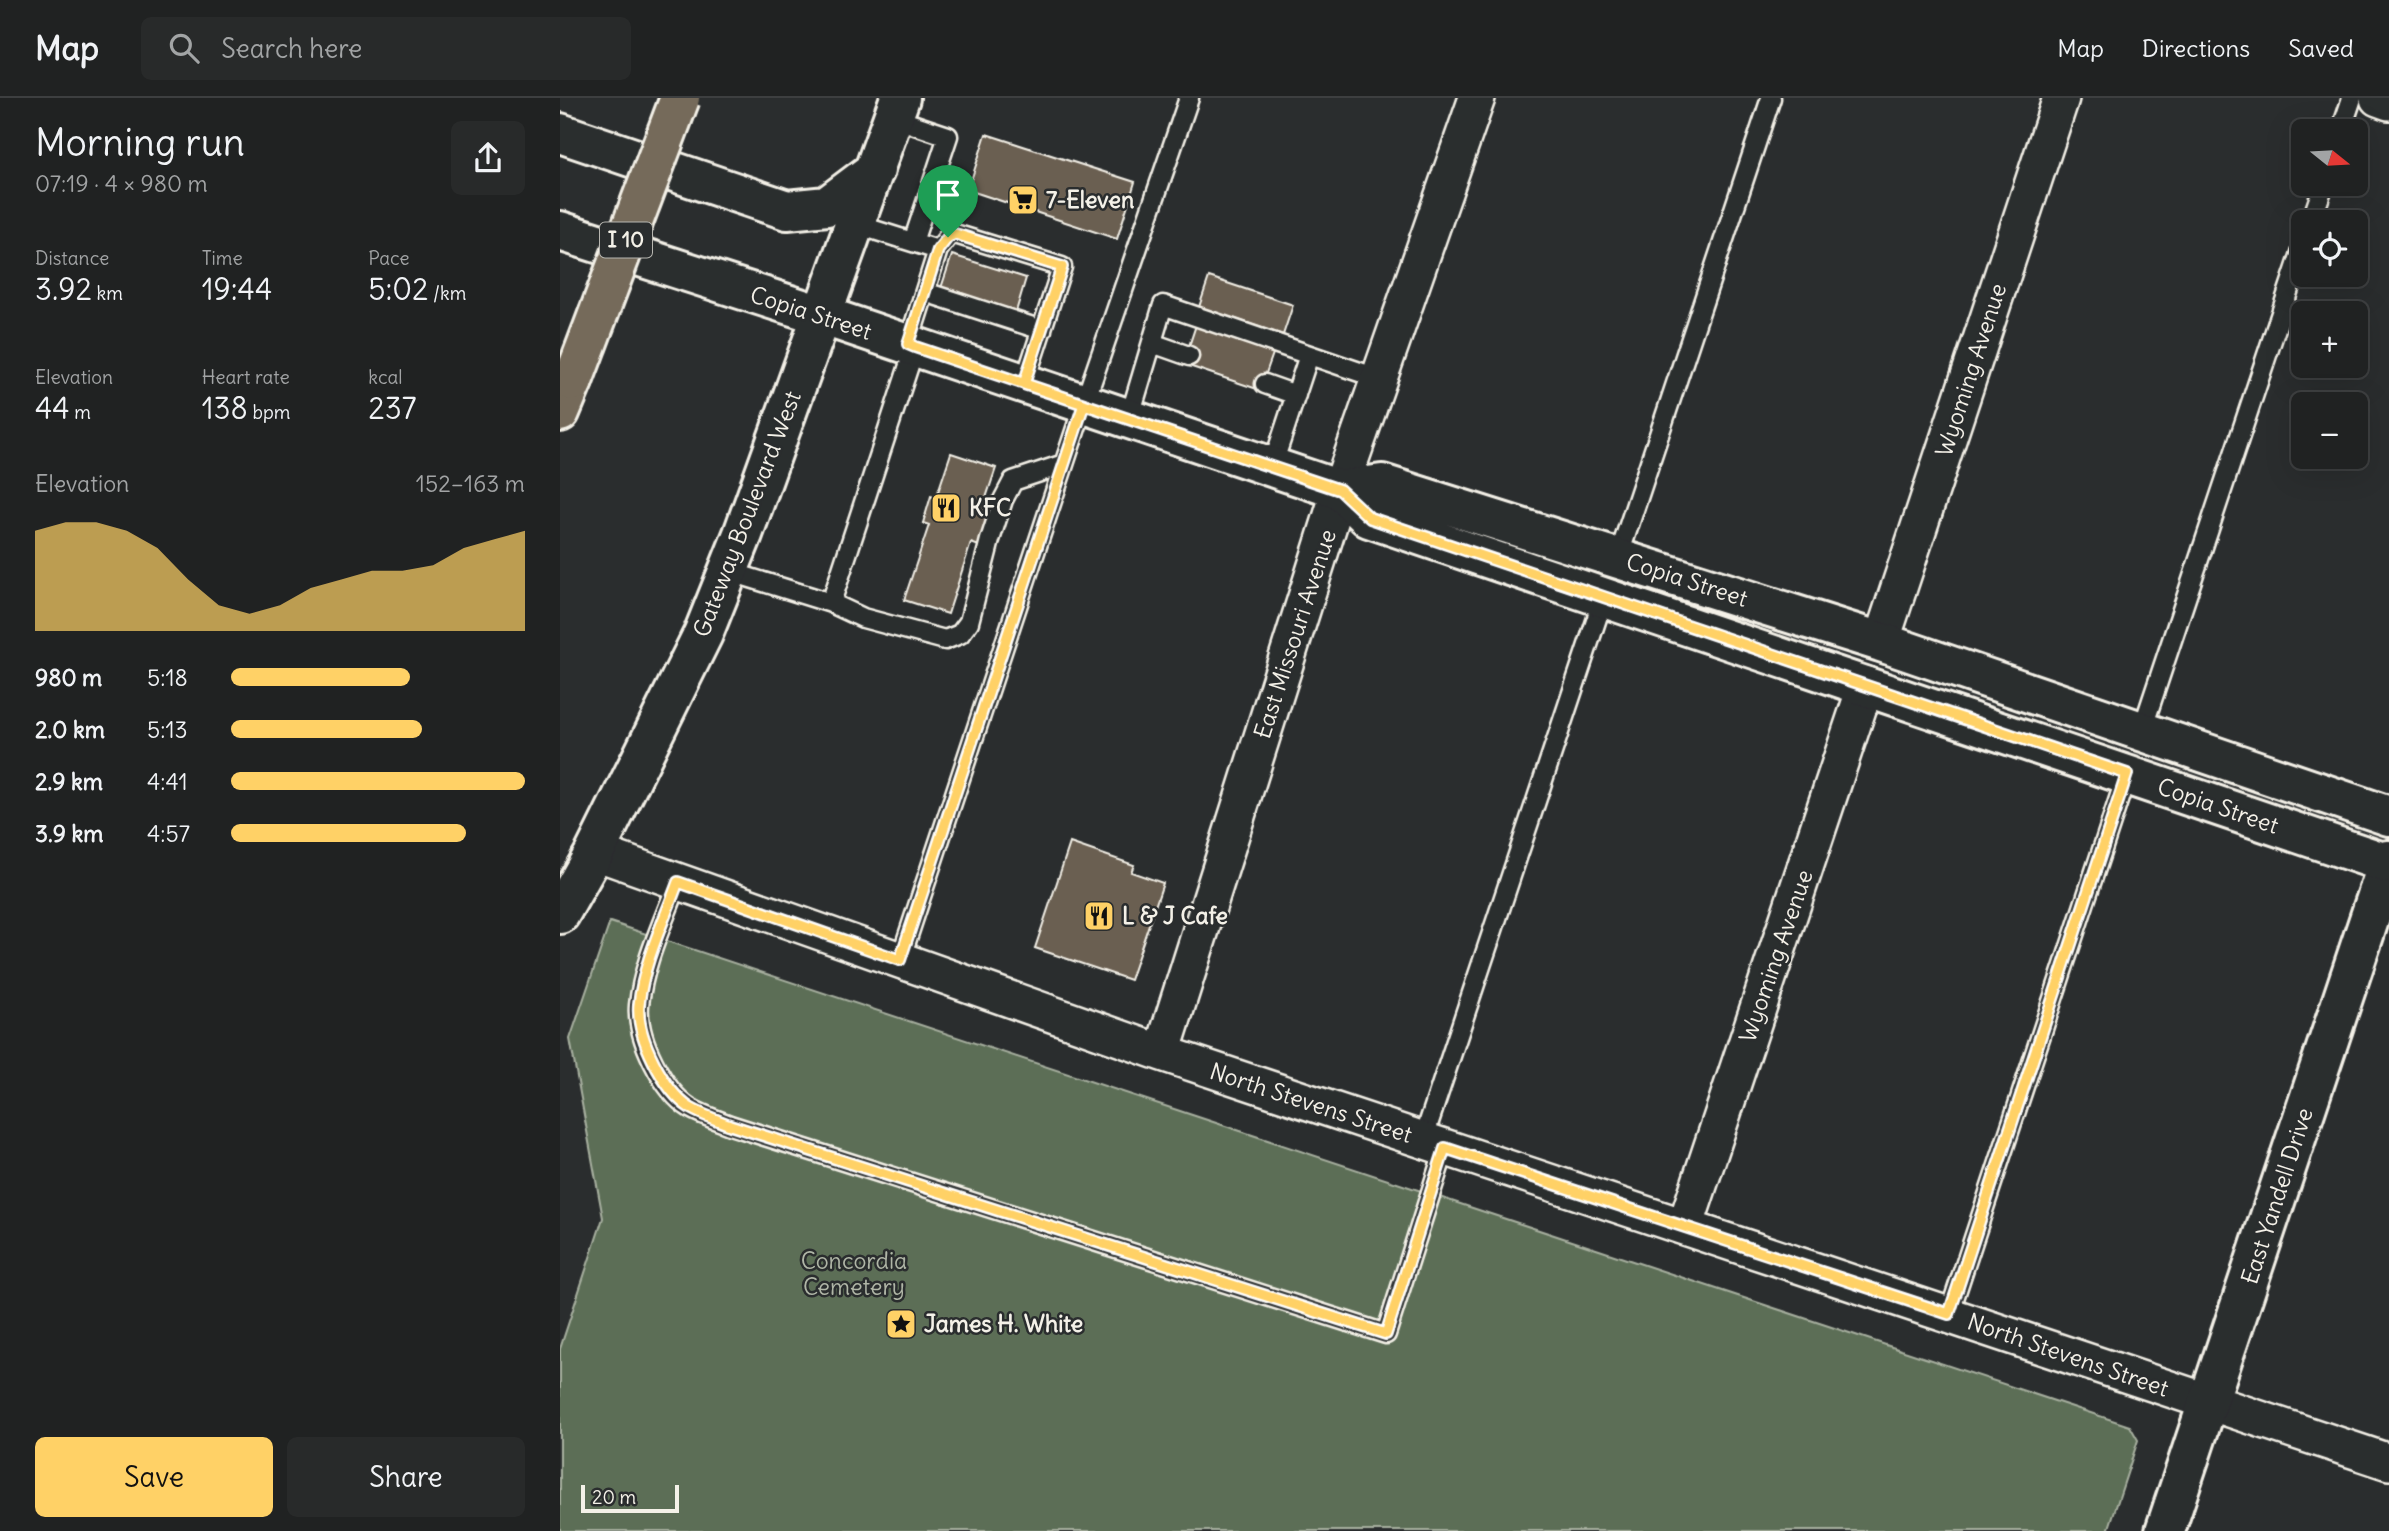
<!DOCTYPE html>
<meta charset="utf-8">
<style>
:root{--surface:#202222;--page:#282a2a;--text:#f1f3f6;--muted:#a2a4a5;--line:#3d3f40;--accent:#ffd166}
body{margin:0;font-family:Delius,sans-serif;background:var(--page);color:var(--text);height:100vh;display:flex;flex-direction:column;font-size:26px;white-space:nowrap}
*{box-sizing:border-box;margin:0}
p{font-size:23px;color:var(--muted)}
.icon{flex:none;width:38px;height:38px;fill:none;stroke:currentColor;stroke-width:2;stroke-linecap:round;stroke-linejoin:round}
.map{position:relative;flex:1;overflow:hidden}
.details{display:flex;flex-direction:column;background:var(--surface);width:560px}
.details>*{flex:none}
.needle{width:46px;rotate:108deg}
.tools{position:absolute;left:1731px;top:21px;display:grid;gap:14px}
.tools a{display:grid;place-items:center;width:77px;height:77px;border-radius:10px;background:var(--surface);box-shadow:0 7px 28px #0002,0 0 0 2px var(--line);font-size:35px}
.scale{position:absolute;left:21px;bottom:18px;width:98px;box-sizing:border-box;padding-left:7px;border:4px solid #f4f1e8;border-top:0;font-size:19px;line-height:24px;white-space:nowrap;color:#f4f1e8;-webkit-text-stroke:5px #2a2d2e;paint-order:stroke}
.pin{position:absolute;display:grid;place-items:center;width:60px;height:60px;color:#fff;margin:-72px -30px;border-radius:50% 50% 50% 0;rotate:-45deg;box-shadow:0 0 7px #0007}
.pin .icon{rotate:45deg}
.round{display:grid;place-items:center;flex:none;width:74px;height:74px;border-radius:10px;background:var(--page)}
.headline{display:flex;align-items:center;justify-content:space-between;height:119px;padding:0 35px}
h1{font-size:38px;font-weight:600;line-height:52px}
.figures{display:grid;grid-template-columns:repeat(3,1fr);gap:10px;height:119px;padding:7px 35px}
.figures div{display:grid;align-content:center}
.figures b{font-size:30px;font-weight:600}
.figures small{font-size:19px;font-weight:400}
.figures p{font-size:19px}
.chart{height:196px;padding:14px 35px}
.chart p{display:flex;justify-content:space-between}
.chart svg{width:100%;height:126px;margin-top:7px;fill:var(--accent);opacity:.7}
.button{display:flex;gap:14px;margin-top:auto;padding:14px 35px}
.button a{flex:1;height:80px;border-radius:10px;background:var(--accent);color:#111;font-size:28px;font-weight:600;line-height:80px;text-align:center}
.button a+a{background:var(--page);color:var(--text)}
ul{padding:0 35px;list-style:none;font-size:23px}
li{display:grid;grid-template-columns:112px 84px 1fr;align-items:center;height:52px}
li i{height:18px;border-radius:9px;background:var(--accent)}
header{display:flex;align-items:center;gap:42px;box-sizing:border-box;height:98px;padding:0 35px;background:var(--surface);border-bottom:2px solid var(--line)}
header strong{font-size:33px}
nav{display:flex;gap:38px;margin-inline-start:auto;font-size:24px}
.search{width:490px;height:63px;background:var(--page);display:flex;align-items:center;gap:18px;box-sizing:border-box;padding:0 24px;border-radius:10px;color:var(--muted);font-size:26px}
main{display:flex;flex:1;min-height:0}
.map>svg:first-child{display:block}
.green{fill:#5c6e57;stroke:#a8b0a0;stroke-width:2}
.building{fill:#6a5e51;stroke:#f4f1e8;stroke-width:2}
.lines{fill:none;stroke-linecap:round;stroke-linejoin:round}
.service-casing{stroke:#f4f1e8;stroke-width:23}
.minor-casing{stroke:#f4f1e8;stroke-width:40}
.tertiary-casing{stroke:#f4f1e8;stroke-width:44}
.secondary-casing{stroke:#f4f1e8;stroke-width:44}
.motorway-casing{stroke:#f4f1e8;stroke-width:44}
.service{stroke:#2a2d2e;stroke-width:18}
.minor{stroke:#2a2d2e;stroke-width:35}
.tertiary{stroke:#2a2d2e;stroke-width:38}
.secondary{stroke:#2a2d2e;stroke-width:38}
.motorway{stroke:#746a5a;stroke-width:38}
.motorway-bridge-casing{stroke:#f4f1e8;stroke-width:44;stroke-linecap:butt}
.motorway-bridge{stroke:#746a5a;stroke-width:38}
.route-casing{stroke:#fff;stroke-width:14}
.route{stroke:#ffd166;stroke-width:9}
.labels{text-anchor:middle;stroke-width:5;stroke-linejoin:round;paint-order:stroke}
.shield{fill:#2a2d2e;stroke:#b7b6b0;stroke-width:2}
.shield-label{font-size:21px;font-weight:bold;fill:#f4f1e8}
.poi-label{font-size:23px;font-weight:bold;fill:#f4f1e8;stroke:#2a2d2e;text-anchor:start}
.street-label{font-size:23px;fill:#f4f1e8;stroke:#2a2d2e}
.park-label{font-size:23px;fill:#b0b6a7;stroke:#2a2d2e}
</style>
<header>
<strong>Map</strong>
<div class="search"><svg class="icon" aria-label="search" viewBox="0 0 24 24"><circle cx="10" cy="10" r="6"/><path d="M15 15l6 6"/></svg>Search here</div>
<nav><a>Map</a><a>Directions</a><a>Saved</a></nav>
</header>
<main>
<section class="details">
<div class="headline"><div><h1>Morning run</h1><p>07:19 · 4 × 980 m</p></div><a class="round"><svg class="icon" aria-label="share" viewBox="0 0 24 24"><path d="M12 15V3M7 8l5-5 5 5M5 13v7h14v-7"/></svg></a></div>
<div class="figures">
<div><p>Distance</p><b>3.92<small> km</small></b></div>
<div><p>Time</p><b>19:44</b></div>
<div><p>Pace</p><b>5:02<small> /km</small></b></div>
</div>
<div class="figures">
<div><p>Elevation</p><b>44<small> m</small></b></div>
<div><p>Heart rate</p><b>138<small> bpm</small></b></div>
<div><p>kcal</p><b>237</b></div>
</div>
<div class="chart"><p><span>Elevation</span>152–163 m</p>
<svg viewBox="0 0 160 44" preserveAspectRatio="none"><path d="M0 44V9L10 6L20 6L30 9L40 15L50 26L60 35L70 38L80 35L90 29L100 26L110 23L120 23L130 21L140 15L150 12L160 9V44z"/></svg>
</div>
<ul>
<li><b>980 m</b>5:18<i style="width:61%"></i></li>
<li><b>2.0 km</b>5:13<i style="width:65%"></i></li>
<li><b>2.9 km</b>4:41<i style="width:100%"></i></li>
<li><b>3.9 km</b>4:57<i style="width:80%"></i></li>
</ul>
<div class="button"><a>Save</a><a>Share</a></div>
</section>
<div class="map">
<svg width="1829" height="1433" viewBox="0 0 1829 1433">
<rect width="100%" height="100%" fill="#2a2d2e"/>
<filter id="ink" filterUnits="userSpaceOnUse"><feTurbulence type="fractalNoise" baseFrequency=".0143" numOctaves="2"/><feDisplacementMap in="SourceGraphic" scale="14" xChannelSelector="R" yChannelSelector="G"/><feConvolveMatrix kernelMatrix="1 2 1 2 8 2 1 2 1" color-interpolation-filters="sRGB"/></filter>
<g filter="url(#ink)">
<path class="green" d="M 50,824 L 1570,1328 L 1578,1342 L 1548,1433 L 0,1433 L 0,1251 L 43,1120 L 10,941 Z"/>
<path class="building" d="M 426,36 L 575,84 L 557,141 L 408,92 Z
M 392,157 L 466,180 L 455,217 L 380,193 Z
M 649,179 L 733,207 L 723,237 L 639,209 Z
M 637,224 L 715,250 L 700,292 L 623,266 Z
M 391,355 L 436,370 L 426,400 L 434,403 L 419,448 L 411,445 L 388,516 L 344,502 L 369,427 L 363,425 L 371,398 L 376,400 Z
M 510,745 L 574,767 L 571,774 L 603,785 L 570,882 L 475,850 Z"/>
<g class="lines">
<g class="service-casing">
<path id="service" d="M 334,20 L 388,38 L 353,144
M 1781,33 L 1792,0
M 1751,124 L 1764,86
M 295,126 L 378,152
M 365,194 L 482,232
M 592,245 L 629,258
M 348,246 L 378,152 L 388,139 L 395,136 L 502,169 L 464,286
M 705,286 L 736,297
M 569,321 L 603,207 L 820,281
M 712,369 L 749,257
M 1058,460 L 1211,0
M 168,473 L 271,505 L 355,249
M 271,505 L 303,520 L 385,542 L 400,536 L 409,524 L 430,442 L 443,402 L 453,383 L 504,366
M 1582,632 L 1743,149
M 118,784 C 104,823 83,865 79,907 C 76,939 103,993 130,1010 C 142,1017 157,1022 170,1027 L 826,1236 L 885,1050
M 340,862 L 524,306 L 629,0
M 863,1042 L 1044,499
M 1389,1216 L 1567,676"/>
</g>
<g class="minor-casing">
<path id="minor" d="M 1818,0 L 1829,4
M 1321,544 L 1501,0
M 35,754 L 602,955 L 1829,1364
M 602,955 L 780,392 L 917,0
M 1125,1129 L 1306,587"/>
</g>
<g class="tertiary-casing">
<path id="tertiary" d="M 1605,1433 L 1829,762"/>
</g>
<g class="secondary-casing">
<path id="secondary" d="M 0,35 L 227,112 L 267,108 L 315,72
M 0,133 L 261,217 L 780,392 L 809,420 L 1829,766
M 780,392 L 822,386 L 1321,544 L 1829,718
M 0,816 L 35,754 L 143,536 L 183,436 L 340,0"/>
</g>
<g class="motorway-casing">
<path id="motorway" d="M 0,314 L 13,283"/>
</g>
<use href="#service" class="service"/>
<use href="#minor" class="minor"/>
<use href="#tertiary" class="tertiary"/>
<use href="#secondary" class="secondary"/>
<use href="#motorway" class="motorway"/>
<g class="motorway-bridge-casing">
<path id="motorway-bridge" d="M 13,283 L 120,0"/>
</g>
<use href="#motorway-bridge" class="motorway-bridge"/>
</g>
</g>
<g class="lines" filter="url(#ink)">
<g class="route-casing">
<path id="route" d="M 388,139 L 378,152 L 348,246 L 355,249 L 524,306 L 340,862 L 118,784 C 104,823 83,865 79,907 C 76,938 104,993 130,1010 C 142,1017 157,1022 170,1027 L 826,1236 L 885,1050 L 1389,1216 L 1567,676 L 810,420 L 780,392 L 464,286 L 502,169 L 395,136 L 388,139"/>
</g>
<use href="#route" class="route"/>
</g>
<defs>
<g id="supermarket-square" transform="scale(1.575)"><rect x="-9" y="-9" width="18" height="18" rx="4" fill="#ffd166" stroke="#2a2d2e"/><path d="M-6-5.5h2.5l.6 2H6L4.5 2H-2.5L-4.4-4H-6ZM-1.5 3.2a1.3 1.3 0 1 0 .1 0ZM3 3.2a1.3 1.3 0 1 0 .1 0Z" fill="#111"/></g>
<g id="restaurant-square" transform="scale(1.575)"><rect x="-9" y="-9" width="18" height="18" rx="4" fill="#ffd166" stroke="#2a2d2e"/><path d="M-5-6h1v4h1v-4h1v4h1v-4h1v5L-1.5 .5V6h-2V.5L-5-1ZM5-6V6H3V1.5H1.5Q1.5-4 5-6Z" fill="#111"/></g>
<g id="sight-square" transform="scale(1.575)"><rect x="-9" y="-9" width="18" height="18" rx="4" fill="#ffd166" stroke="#2a2d2e"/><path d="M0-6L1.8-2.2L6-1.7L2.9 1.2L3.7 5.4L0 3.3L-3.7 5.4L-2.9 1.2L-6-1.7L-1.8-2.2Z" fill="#111"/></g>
</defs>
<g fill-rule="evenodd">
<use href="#supermarket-square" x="463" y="102"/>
<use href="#restaurant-square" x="386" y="410"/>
<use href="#restaurant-square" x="539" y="818"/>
<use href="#sight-square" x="341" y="1226"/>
</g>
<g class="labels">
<rect class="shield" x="40" y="124.5" width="52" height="35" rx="5"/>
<g class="shield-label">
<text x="66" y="149">I 10</text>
</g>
<g class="poi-label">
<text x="486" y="110">7-Eleven</text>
<text x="409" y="418">KFC</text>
<text x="562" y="826">L &amp; J Cafe</text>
<text x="364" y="1234">James H. White</text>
</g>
<g class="street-label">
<text transform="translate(251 215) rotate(18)" y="8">Copia Street</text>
<text transform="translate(1411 272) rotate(-72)" y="8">Wyoming Avenue</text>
<text transform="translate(187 416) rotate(-69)" y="8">Gateway Boulevard West</text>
<text transform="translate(1127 482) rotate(18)" y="8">Copia Street</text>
<text transform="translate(735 536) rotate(-72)" y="8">East Missouri Avenue</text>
<text transform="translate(1658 708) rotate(19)" y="8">Copia Street</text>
<text transform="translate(1216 858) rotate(-71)" y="8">Wyoming Avenue</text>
<text transform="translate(751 1005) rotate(18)" y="8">North Stevens Street</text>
<text transform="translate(1717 1098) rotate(-72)" y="8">East Yandell Drive</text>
<text transform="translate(1508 1257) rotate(19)" y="8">North Stevens Street</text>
</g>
<g class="park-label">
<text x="294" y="1171">Concordia<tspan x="294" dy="26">Cemetery</tspan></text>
</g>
</g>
</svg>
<div class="tools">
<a><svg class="needle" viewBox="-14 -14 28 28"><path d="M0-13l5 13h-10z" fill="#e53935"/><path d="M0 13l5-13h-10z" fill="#a2a4a5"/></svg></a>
<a><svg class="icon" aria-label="locate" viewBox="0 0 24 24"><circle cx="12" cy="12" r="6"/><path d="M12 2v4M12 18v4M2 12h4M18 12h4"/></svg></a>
<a>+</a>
<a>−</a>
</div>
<div class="scale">20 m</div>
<div class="pin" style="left:388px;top:139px;background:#1e9e55"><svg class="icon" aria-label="arrive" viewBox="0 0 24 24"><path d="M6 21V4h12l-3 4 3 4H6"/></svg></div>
</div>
</main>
